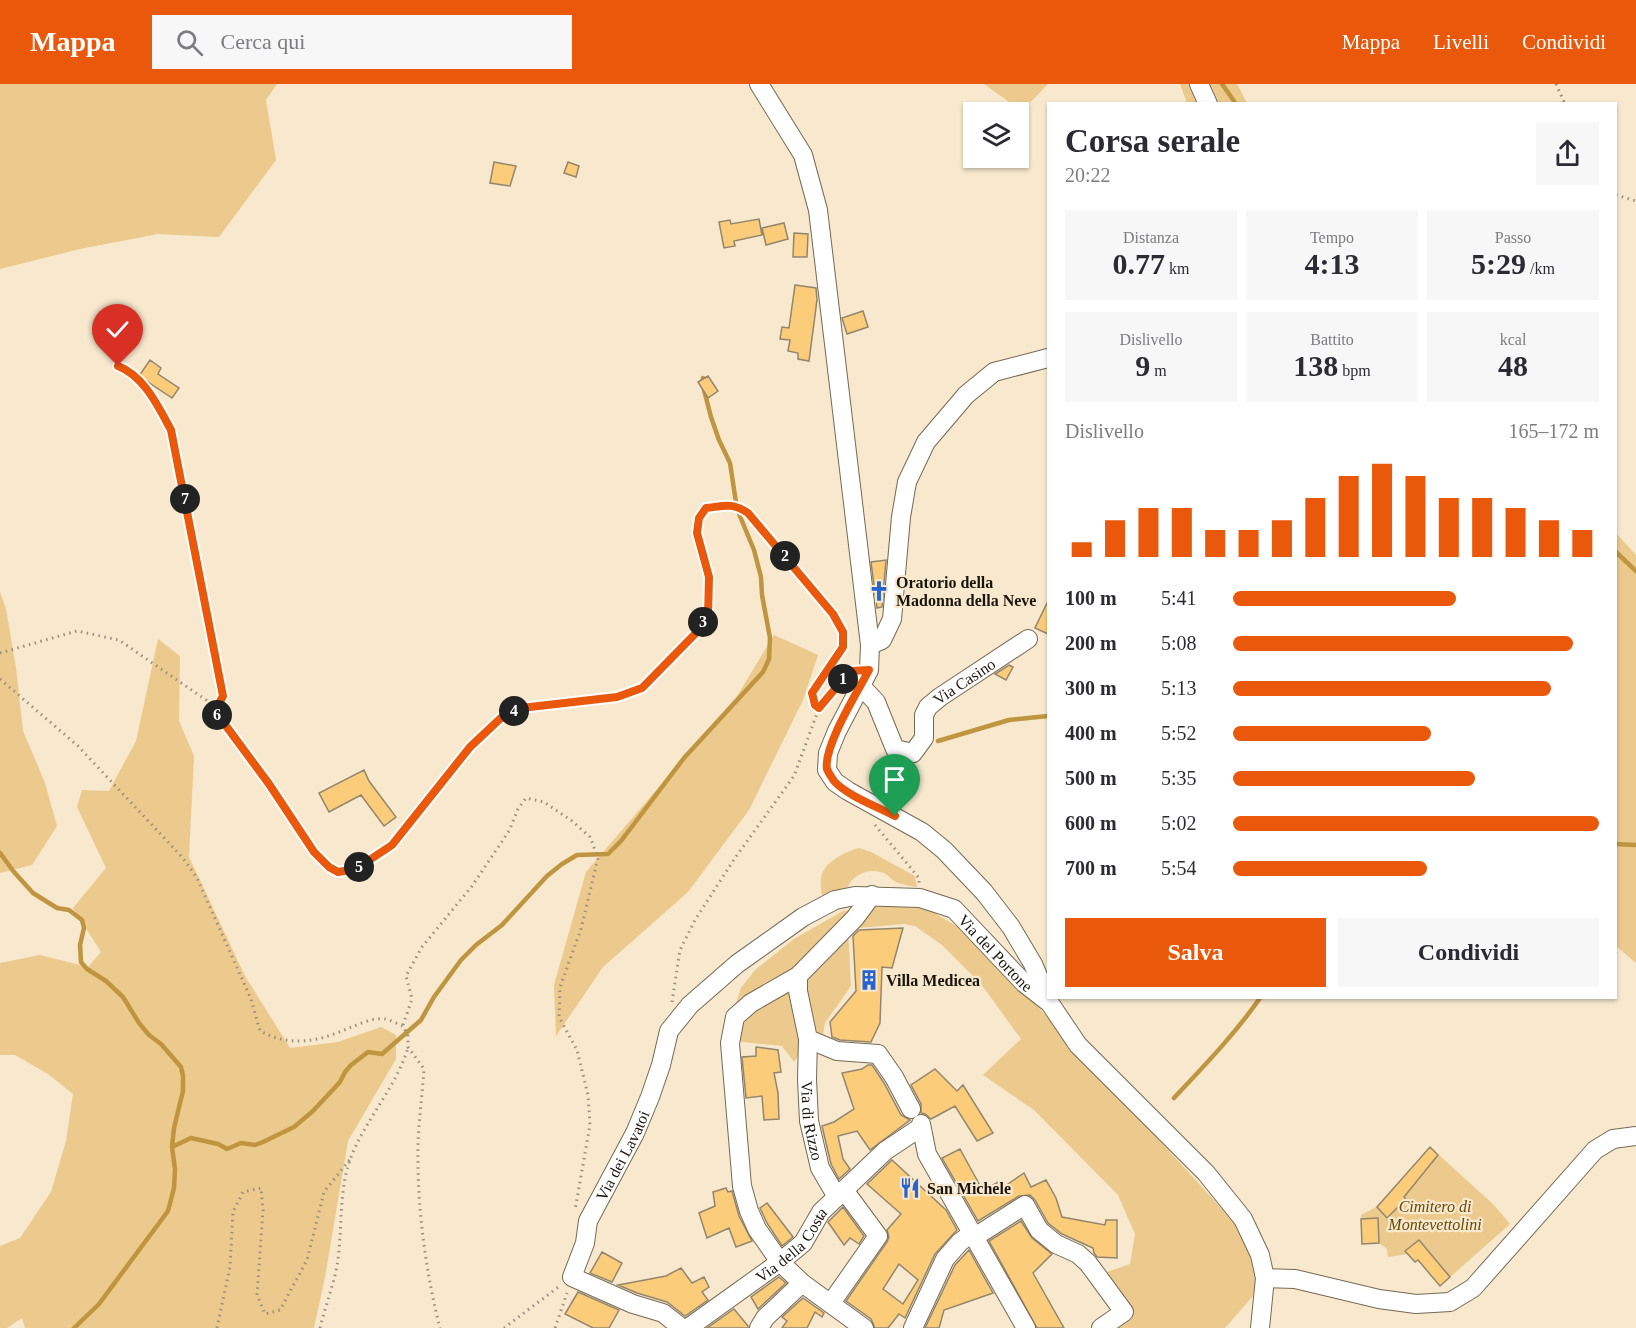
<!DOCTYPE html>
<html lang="it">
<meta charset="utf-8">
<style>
:root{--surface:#fff;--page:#f7f7f7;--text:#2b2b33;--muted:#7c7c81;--accent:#ea580c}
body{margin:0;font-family:"Times New Roman",serif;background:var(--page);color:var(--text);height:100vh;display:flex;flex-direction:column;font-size:22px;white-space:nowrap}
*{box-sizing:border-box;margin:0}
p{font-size:20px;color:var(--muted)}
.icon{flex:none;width:33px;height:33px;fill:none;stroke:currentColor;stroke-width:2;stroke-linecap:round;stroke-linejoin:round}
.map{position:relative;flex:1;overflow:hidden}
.details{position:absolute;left:1047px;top:18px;width:570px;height:897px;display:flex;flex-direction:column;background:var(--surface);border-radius:0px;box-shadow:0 2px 4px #0004}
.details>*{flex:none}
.tools{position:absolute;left:963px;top:18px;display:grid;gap:12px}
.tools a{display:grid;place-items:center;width:66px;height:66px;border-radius:0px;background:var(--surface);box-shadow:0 2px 4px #0004;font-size:30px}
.pin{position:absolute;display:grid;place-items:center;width:51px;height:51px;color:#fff;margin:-62px -26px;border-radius:50% 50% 50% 0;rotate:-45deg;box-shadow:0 0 6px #0007}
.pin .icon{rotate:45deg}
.km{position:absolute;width:30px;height:30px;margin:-15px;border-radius:50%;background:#222;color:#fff;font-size:16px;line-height:30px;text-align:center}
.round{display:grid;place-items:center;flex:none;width:63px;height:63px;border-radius:0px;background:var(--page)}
.summary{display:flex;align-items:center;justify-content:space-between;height:102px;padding:0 18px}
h1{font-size:33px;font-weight:700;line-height:45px}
.stats{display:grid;grid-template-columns:repeat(3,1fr);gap:9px;height:102px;padding:6px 18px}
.stats div{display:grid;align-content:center;border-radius:0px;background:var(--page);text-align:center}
.stats b{font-size:30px;font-weight:700}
.stats small{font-size:16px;font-weight:400}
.stats p{font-size:16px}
.chart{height:168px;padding:12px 18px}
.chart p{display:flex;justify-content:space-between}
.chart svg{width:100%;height:108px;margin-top:6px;stroke:var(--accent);stroke-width:6}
.cta{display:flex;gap:12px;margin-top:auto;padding:12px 18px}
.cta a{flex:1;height:69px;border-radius:0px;background:var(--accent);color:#fff;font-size:24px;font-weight:700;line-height:69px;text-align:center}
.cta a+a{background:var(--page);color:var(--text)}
ul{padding:0 18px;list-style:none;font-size:20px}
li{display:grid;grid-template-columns:96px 72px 1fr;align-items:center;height:45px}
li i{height:15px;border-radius:8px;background:var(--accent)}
header{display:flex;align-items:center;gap:36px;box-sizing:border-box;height:84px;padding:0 30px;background:var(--accent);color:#fff}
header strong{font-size:28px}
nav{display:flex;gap:33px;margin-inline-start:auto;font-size:21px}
.search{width:420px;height:54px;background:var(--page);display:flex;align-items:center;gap:15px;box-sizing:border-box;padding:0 21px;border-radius:0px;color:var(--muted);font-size:22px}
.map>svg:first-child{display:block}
.green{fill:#ecc98c}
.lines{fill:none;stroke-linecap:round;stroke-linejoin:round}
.stream{stroke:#c09540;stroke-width:4.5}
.building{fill:#fbcd7a;stroke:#93866e;stroke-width:1.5;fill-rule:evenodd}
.minor-casing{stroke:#766952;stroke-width:20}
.path{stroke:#9a8f7c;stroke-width:3;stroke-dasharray:1.5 4.5;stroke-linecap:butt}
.minor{stroke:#fff;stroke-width:18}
.route-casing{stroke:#fff;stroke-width:12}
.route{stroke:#ea580c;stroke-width:8}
.labels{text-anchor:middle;stroke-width:4.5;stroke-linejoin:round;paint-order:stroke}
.poi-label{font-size:16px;font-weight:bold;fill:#19140a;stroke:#f7e8ce;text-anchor:start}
.street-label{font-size:16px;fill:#19140a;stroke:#f7e8ce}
.park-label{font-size:16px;font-style:italic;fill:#674a05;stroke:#f7e8ce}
</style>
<header>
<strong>Mappa</strong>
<div class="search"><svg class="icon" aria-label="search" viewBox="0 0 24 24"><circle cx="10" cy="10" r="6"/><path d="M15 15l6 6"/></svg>Cerca qui</div>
<nav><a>Mappa</a><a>Livelli</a><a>Condividi</a></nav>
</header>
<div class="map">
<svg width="1636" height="1244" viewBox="0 0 1636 1244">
<rect width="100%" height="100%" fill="#f7e8ce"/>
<path class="green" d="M 0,0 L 277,0 L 266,16 L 276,76 L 219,153 L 158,150 L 80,165 L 0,185 Z
M 984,0 L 1048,0 L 1022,27 Z
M 1180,0 L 1237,0 L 1247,19 L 1187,19 Z
M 1616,449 L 1636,471 L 1636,879 L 1616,862 Z
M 0,508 L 6,525 L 16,584 L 23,647 L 45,699 L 57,742 L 32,781 L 0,789 Z
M 774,551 L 818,571 L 803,616 L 749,726 L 688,808 L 603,883 L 556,952 L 554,901 L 586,788 L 737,612 Z
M 158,555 L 180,572 L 179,637 L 194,672 L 189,773 L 245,892 L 290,964 L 338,958 L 381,943 L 396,951 L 396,975 L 348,1057 L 325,1193 L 314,1244 L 25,1244 L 22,1234 L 7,1244 L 0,1244 L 0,1162 L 20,1154 L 51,1108 L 66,1057 L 73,1010 L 48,990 L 15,971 L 0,971 L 0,879 L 40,871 L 88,883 L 101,868 L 73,824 L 106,784 L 77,723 L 82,706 L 109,707 L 136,657 Z
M 859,764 L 871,768 L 915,792 L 917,803 C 911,802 904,801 898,799 C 893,797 890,793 886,790 C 873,783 853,789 848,803 L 823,816 C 822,809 820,803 821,796 C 821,779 845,768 859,764 Z
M 886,822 L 926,824 L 963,846 L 1027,911 L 1242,1147 L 1258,1186 L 1253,1212 L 1225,1244 L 1111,1244 L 1131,1230 L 1107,1188 L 1130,1180 L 1135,1150 L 1118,1111 L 1034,1026 L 983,991 L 1021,955 L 981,900 L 942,861 L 915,842 L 904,840 L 848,845 L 851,902 L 825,939 L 821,962 L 803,965 L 794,978 L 782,962 L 724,956 L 741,904 L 755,886 L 794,855 L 843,827 Z
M 1430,1063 L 1493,1120 L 1510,1140 L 1440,1202 L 1418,1176 L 1415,1178 L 1408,1170 L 1388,1173 L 1387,1165 L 1379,1159 L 1362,1160 L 1361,1131 L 1376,1123 Z"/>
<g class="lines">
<path class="stream" d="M 1222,0 L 1236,20
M 1616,468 L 1636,487
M 938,657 L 1009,636 L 1048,632
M 1616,760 L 1636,761
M 0,769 L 14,788 L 33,809 L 57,824 L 69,826 L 82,836 L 84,844 L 80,861 L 81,878 L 87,885 L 106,897 L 123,913 L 139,939 L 149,951 L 161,960 L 181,983 L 183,992 L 183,1007 L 174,1044 L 172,1063 L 175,1085 L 174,1104 L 168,1127 L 99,1220 L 74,1244
M 1174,1014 C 1204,982 1235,950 1260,914
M 172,1063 L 191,1054 L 218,1060 L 227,1065 L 241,1059 L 255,1061 L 263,1058 L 294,1043 L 313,1027 L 340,998 L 345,988 L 351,981 L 368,968 L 382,970 L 421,936 L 434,913 L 461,876 L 476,861 L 502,841 L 547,792 L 562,780 L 577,771 L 608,770 L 621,757 L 684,674 L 763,588 L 769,575 L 770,554 L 762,511 L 761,493 L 754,466 L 737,425 L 730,379 L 719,356 L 711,333 L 703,302 L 703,294"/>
</g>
<path class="building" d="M 494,78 L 516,82 L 510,102 L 490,99 Z
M 568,78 L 579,82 L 576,93 L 564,89 Z
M 759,135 L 762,151 L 734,157 L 735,162 L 724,164 L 719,138 L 730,136 L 731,140 Z
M 784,139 L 788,155 L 766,161 L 762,144 Z
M 794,149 L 808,150 L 807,173 L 793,173 Z
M 795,201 L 816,204 L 817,216 L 809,277 L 798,275 L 798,269 L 788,267 L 790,256 L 780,255 L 782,243 L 789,244 Z
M 863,227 L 868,243 L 847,250 L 842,234 Z
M 150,276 L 161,284 L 158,290 L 179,304 L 172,314 L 139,292 Z
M 708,292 L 718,307 L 708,314 L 698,298 Z
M 886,476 L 882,523 L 877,524 L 871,478 Z
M 1048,517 L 1048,550 L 1035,544 Z
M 1009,581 L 1013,583 L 1006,596 L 995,590 Z
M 364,686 L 369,697 L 396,733 L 384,742 L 361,711 L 329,728 L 319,709 Z
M 903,844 L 892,884 L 882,883 L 880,939 L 871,958 L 840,956 L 832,953 L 830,938 L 856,907 L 853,852 L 859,846 Z
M 756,963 L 778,966 L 781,988 L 774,989 L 778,1009 L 779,1035 L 764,1036 L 762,1012 L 746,1014 L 742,973 L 756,972 Z
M 868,981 L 872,981 L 884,999 L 901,1031 L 910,1036 L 870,1066 L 857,1047 L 838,1052 L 843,1075 L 850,1085 L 839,1095 L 831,1080 L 822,1042 L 834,1038 L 854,1025 L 842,989 L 862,985 Z
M 935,985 L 957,1007 L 963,1001 L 993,1049 L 977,1057 L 955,1022 L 931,1035 L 925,1030 L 921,1029 L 921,1020 L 911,1001 Z
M 1430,1063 L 1438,1071 L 1404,1113 L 1406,1115 L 1387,1134 L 1377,1123 Z
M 960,1065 L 983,1107 L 998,1098 L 1002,1104 L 1024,1089 L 1031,1103 L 1046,1096 L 1056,1114 L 1062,1133 L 1105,1141 L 1106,1136 L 1117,1136 L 1117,1174 L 1097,1173 L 1094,1169 L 1093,1164 L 1062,1150 L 1048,1139 L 1035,1116 L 1030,1111 L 1019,1112 L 978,1137 L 942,1074 Z
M 892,1076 L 946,1126 L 957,1146 L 935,1170 L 905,1234 L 899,1230 L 888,1244 L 875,1244 L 871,1235 L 846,1217 L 887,1158 L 889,1153 L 887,1146 L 901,1130 L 867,1100 ZM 899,1180 L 918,1196 L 903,1220 L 883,1205 Z
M 726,1104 L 728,1108 L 732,1107 L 739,1132 L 752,1157 L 736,1163 L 729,1144 L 707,1154 L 699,1129 L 715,1122 L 713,1108 Z
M 767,1119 L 793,1153 L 782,1162 L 767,1139 L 760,1124 Z
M 843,1123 L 864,1152 L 859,1160 L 850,1154 L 844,1161 L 828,1138 Z
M 1378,1134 L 1379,1159 L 1362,1160 L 1361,1135 Z
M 1021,1137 L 1032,1154 L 1052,1170 L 1033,1189 L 1064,1244 L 1037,1244 L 989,1157 Z
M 1419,1156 L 1450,1193 L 1440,1202 L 1418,1176 L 1415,1178 L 1405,1167 Z
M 969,1166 L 993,1209 L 944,1226 L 939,1244 L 925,1244 L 955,1181 Z
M 602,1168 L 622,1179 L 612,1198 L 590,1189 Z
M 681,1184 L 692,1199 L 704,1193 L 709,1203 L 702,1208 L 708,1216 L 685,1232 L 667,1218 L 637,1209 L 618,1201 L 666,1192 Z
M 779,1193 L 786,1199 L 758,1225 L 751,1213 Z
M 578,1208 L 619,1226 L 609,1244 L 593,1244 L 565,1230 Z
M 803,1214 L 824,1229 L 822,1233 L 815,1228 L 807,1244 L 782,1244 L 787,1237 L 782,1233 Z
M 734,1225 L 748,1242 L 748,1244 L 707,1244 Z"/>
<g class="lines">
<g class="minor-casing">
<g id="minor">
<path d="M 759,0 L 803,71 L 818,126 L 870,561 L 869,586 L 837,647 L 828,669 L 827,686 L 835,698 L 848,707 L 922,748 L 944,766 L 984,808 L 1011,843 L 1033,880 L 1049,918 L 1078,961 L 1206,1089 L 1243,1135 L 1260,1171 L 1265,1194 L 1260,1244"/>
<path d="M 1199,0 L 1208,20"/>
<path d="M 870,561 L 882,556 L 892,535 L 901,433 L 907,398 L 926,358 L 966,311 L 994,288 L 1048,274"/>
<path id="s1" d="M 861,602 L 876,618 L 895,665 L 913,669 L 924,654 L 924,631 L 928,623 L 940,613 L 1028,555"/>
<path d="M 798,892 L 798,907 L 808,955 L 837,967 L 878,970 L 894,993 L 911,1025"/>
<path id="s2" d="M 808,955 L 807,995 L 809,1037 L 820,1084 L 837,1113"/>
<path d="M 921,1040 L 927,1070 L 1026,1244"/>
<path d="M 973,1154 L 1025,1121 L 1039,1146 L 1056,1160 L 1078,1170 L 1088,1179 L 1124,1228 L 1101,1244"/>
<path d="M 1265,1194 L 1295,1195 L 1379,1215 L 1416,1220 L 1450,1218 L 1473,1204 L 1595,1066 L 1613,1055 L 1636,1052"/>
<path d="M 831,1219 L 878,1152 L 844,1106"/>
<path id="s3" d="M 682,1244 L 663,1229 L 633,1220 L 572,1193 L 585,1159 L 588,1137 L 635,1049 L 650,1013 L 661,981 L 669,947 L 690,921 L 737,880 L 803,833 L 835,816 L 855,812 L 920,814 L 954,825 L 1024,899 L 1047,917"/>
<path id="s4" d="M 688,1244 L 780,1178 L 803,1159 L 821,1128 L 885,1067 L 921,1043"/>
<path d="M 759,1244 L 765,1234 L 802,1199"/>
<path d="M 864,1244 L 802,1199 L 780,1178 L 757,1145 L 749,1127 L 742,1102 L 730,959 L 735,933 L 751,919 L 798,892 L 855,834 L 872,811"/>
<path d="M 913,1244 L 945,1175 L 960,1158 L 971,1150"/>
</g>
</g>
<path class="path" d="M 1556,0 L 1565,20
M 1616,111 L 1636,117
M 118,282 C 144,292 158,322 171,346 L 223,612 L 215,628
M 0,569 L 77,547 L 119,556 L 206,616 L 269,700 L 314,768 L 329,783 L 338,788 L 356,785 L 392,761 L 470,663 L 502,633 L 521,623 L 617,613 L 642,604 L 696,549 L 708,532 L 709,493 L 697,449 L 698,434 L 706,424 L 736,421 L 749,429 L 833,530 L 843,548 L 843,563 L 811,609 L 815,621 L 819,624
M 0,595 L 78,662 L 183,774 L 197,794 L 251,915 L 260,947 C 291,964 319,957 349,944 C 360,940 373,933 385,935 C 391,936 397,940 403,942 L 408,952 L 408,963 L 424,985 C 422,1016 417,1048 418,1078 C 418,1130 427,1194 440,1244
M 875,741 L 919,794 L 919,800
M 672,918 L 680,866 L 695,836 L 735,774 L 794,692 L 819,624 L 847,590
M 403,941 L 412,915 L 406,892 L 422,863 L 472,802 L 509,747 L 518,725 L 526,714 L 544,718 L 572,737 L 590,753 L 598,774 L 581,845 L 560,903 L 559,933 L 577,966 L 588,1011 L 590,1041 L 575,1126
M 217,1244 L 230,1183 L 233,1128 L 243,1108 L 261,1104 L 263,1126 L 257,1211 L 265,1230 L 280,1226 L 307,1176 L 324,1108 L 351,1074
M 320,1244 C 325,1223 333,1203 337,1182 C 343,1146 338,1107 351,1073 C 366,1035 396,1003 408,964
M 504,1244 L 561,1201
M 555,1244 L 567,1209"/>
<use href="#minor" class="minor"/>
</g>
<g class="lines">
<g class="route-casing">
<path id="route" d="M 118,282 C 144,292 158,322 171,346 L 223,612 L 215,627 L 269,700 L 314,768 L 329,783 L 338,788 L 356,785 L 392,761 L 470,663 L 502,633 L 521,624 L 617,613 L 642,604 L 696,549 L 708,532 L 709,493 L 697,449 L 699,434 L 706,424 C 724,422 732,418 748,429 L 833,530 L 843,548 L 843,563 L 812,609 L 815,621 L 819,624 L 850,587 L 869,586 C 858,607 823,663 827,685 C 828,688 832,694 834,697 C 846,711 878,723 895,732"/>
</g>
<use href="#route" class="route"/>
</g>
<defs>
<g id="church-bare" transform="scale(1.62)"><path d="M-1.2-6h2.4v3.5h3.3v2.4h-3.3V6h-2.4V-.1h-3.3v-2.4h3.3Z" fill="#2863d0" stroke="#f7e8ce" stroke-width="2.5" paint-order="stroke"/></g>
<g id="building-bare" transform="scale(1.62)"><path d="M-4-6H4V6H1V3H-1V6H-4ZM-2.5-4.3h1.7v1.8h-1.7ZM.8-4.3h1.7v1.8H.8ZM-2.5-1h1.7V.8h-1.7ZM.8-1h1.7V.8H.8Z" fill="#2863d0" stroke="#f7e8ce" stroke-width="2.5" paint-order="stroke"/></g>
<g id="restaurant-bare" transform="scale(1.62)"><path d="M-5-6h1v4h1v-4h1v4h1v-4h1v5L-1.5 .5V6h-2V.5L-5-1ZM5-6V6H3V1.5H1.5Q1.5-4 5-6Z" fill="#2863d0" stroke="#f7e8ce" stroke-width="2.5" paint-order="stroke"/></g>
</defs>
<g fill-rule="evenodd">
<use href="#church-bare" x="879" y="507"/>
<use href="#building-bare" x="869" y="896"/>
<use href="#restaurant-bare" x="910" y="1104"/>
</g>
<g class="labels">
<g class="poi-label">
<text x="896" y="504">Oratorio della<tspan x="896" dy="18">Madonna della Neve</tspan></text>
<text x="886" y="902">Villa Medicea</text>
<text x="927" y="1110">San Michele</text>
</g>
<g class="street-label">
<text dy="6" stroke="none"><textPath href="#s1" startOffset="186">Via Casino</textPath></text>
<text dy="6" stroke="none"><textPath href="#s3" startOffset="783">Via del Portone</textPath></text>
<text dy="6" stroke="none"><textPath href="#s2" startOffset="82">Via di Rizzo</textPath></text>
<text dy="6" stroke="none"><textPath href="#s3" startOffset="255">Via dei Lavatoi</textPath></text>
<text dy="6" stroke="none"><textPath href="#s4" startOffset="134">Via della Costa</textPath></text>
</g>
<g class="park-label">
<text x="1435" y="1128">Cimitero di<tspan x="1435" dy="18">Montevettolini</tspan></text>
</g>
</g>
</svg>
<div class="tools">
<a><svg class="icon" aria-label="layers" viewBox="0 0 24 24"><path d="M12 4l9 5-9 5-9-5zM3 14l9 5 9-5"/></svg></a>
</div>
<div class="pin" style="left:895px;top:732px;background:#1e9e55"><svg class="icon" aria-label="arrive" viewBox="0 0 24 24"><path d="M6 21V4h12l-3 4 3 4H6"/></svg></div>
<div class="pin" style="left:118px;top:282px;background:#d93025"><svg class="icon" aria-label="check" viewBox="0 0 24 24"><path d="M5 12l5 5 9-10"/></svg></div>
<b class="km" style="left:843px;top:595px">1</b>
<b class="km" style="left:785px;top:472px">2</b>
<b class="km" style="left:703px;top:538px">3</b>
<b class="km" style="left:514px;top:627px">4</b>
<b class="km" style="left:359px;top:783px">5</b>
<b class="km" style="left:217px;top:631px">6</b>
<b class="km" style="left:185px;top:415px">7</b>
<section class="details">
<div class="summary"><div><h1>Corsa serale</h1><p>20:22</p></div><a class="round"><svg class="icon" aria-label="share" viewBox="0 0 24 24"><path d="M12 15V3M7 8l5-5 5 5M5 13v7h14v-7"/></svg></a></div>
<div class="stats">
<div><p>Distanza</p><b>0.77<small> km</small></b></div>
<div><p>Tempo</p><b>4:13</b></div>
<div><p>Passo</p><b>5:29<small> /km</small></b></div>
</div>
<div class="stats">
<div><p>Dislivello</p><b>9<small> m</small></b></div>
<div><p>Battito</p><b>138<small> bpm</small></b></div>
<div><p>kcal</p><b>48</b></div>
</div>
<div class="chart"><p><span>Dislivello</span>165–172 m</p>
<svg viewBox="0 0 160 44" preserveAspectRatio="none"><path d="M5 44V38M15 44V29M25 44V24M35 44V24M45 44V33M55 44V33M65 44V29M75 44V20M85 44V11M95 44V6M105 44V11M115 44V20M125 44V20M135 44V24M145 44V29M155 44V33"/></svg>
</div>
<ul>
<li><b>100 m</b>5:41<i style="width:61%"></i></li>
<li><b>200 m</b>5:08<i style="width:93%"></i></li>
<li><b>300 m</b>5:13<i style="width:87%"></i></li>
<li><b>400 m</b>5:52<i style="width:54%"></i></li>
<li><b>500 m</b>5:35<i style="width:66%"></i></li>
<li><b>600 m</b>5:02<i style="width:100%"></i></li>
<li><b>700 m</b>5:54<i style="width:53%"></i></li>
</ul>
<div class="cta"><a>Salva</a><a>Condividi</a></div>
</section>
</div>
